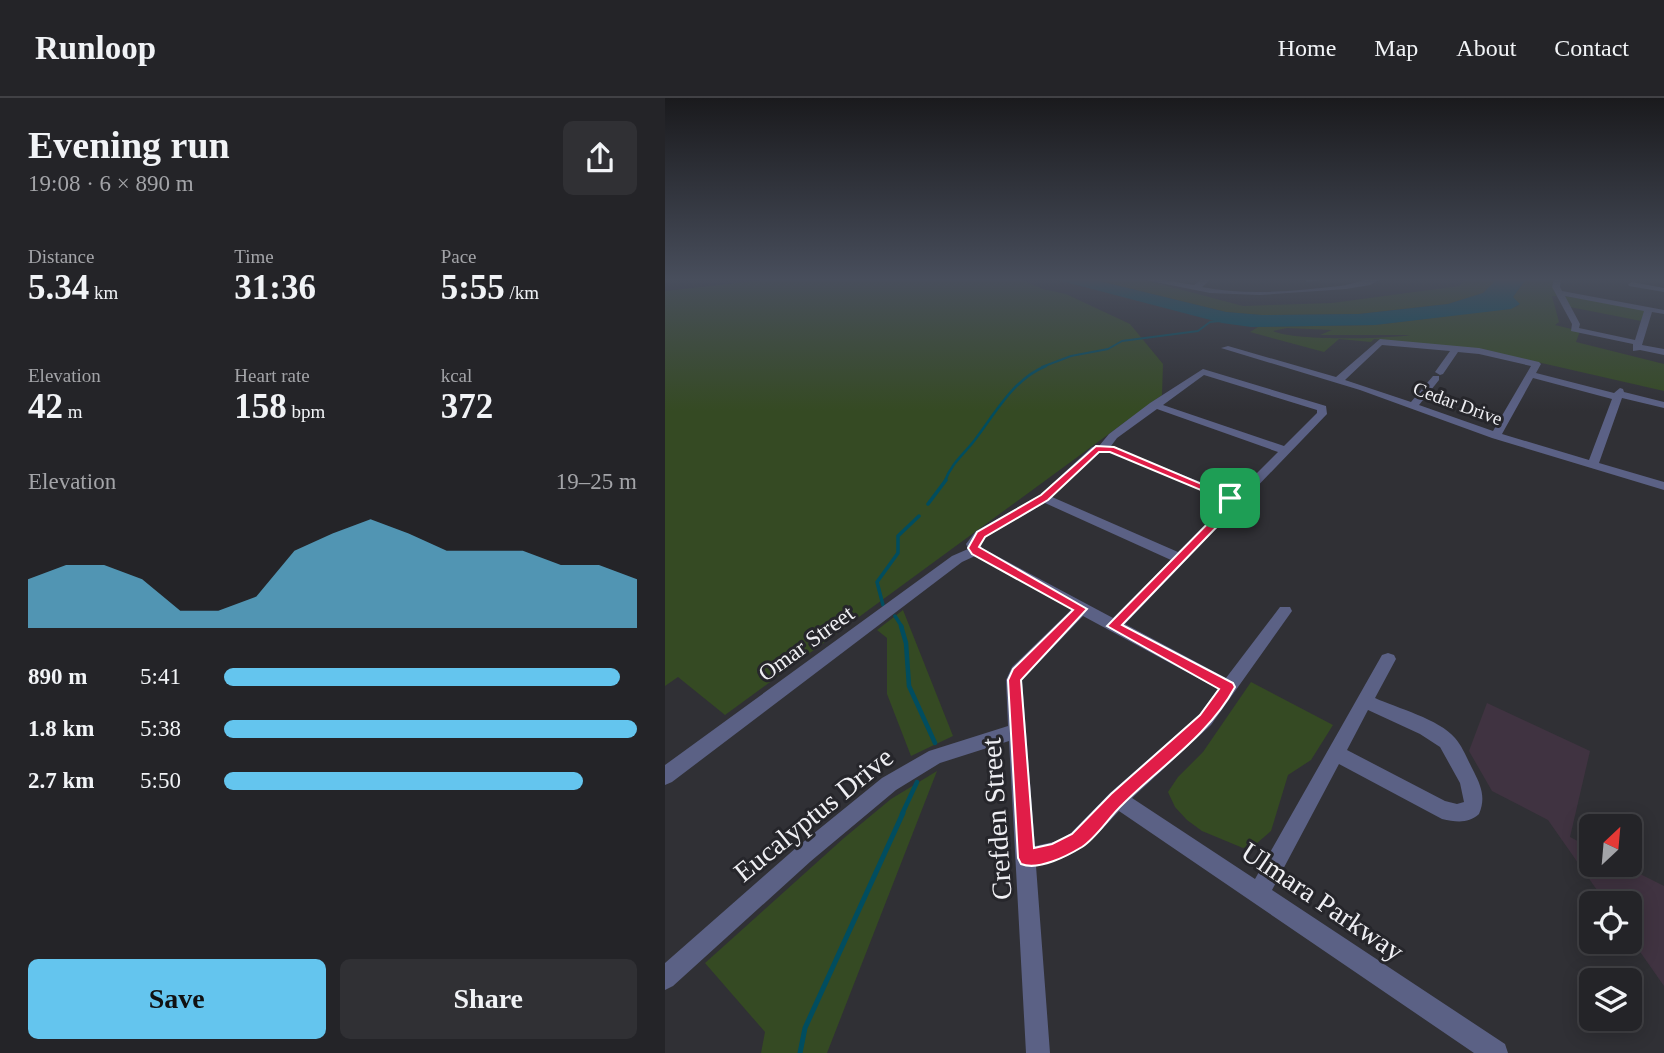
<!DOCTYPE html>
<meta charset="utf-8">
<style>
:root{--surface:#242428;--page:#303034;--text:#f1f3f6;--muted:#a3a4a8;--line:#414145;--accent:#64c5ee}
body{margin:0;font-family:Georgia,serif;background:var(--page);color:var(--text);height:100vh;display:flex;flex-direction:column;font-size:26px;white-space:nowrap}
*{box-sizing:border-box;margin:0}
p{font-size:23px;color:var(--muted)}
.icon{flex:none;width:38px;height:38px;fill:none;stroke:currentColor;stroke-width:2;stroke-linecap:round;stroke-linejoin:round}
.map{position:relative;flex:1;overflow:hidden}
.drawer{display:flex;flex-direction:column;background:var(--surface);width:665px}
.drawer>*{flex:none}
.needle{width:46px;rotate:26deg}
.buttons{position:absolute;left:914px;top:716px;display:grid;gap:14px}
.buttons a{display:grid;place-items:center;width:63px;height:63px;border-radius:10px;background:var(--surface);box-shadow:0 4px 18px #0003,0 0 0 2px var(--line);font-size:35px}
.pin{position:absolute;display:grid;place-items:center;width:60px;height:60px;color:#fff;margin:-30px;border-radius:14px;box-shadow:0 4px 10px #0006}
.round{display:grid;place-items:center;flex:none;width:74px;height:74px;border-radius:10px;background:var(--page)}
.head{display:flex;align-items:center;justify-content:space-between;height:119px;padding:0 28px}
h1{font-size:38px;font-weight:700;line-height:52px}
.figures{display:grid;grid-template-columns:repeat(3,1fr);gap:10px;height:119px;padding:7px 28px}
.figures div{display:grid;align-content:center}
.figures b{font-size:35px;font-weight:700}
.figures small{font-size:19px;font-weight:400}
.figures p{font-size:19px}
.chart{height:196px;padding:14px 28px}
.chart p{display:flex;justify-content:space-between}
.chart svg{width:100%;height:126px;margin-top:7px;fill:var(--accent);opacity:.7}
.button{display:flex;gap:14px;margin-top:auto;padding:14px 28px}
.button a{flex:1;height:80px;border-radius:10px;background:var(--accent);color:#111;font-size:28px;font-weight:700;line-height:80px;text-align:center}
.button a+a{background:var(--page);color:var(--text)}
ul{padding:0 28px;list-style:none;font-size:23px}
li{display:grid;grid-template-columns:112px 84px 1fr;align-items:center;height:52px}
li i{height:18px;border-radius:9px;background:var(--accent)}
header{display:flex;align-items:center;gap:42px;box-sizing:border-box;height:98px;padding:0 35px;background:var(--surface);border-bottom:2px solid var(--line)}
header strong{font-size:33px}
nav{display:flex;gap:38px;margin-inline-start:auto;font-size:24px}
main{display:flex;flex:1;min-height:0}
.map>svg:first-child{display:block}
.industrial{fill:#403341}
.green{fill:#354a23;fill-rule:evenodd}
.water{fill:#014d5f}
.lines{fill:none;stroke-linecap:round;stroke-linejoin:round}
.stream-far4{stroke:#014d5f;stroke-width:2}
.stream-far3{stroke:#014d5f;stroke-width:2.5}
.stream-far2{stroke:#014d5f;stroke-width:3.5}
.stream-far1{stroke:#014d5f;stroke-width:4.5}
.stream{stroke:#014d5f;stroke-width:5}
.minor{fill:#5b6185;fill-rule:evenodd}
.route{fill:#e11d48;stroke:#fff;stroke-width:2;fill-rule:evenodd}
.labels{text-anchor:middle;stroke-width:6;stroke-linejoin:round;paint-order:stroke}
.far-street-label{font-size:19px;fill:#efeff3;stroke:#26262b}
.street-label{font-size:23px;fill:#efeff3;stroke:#26262b}
.near-street-label{font-size:28px;fill:#efeff3;stroke:#26262b}
</style>
<header>
<strong>Runloop</strong>
<nav><a>Home</a><a>Map</a><a>About</a><a>Contact</a></nav>
</header>
<main>
<section class="drawer">
<div class="head"><div><h1>Evening run</h1><p>19:08 · 6 × 890 m</p></div><a class="round"><svg class="icon" aria-label="share" viewBox="0 0 24 24"><path d="M12 15V3M7 8l5-5 5 5M5 13v7h14v-7"/></svg></a></div>
<div class="figures">
<div><p>Distance</p><b>5.34<small> km</small></b></div>
<div><p>Time</p><b>31:36</b></div>
<div><p>Pace</p><b>5:55<small> /km</small></b></div>
</div>
<div class="figures">
<div><p>Elevation</p><b>42<small> m</small></b></div>
<div><p>Heart rate</p><b>158<small> bpm</small></b></div>
<div><p>kcal</p><b>372</b></div>
</div>
<div class="chart"><p><span>Elevation</span>19–25 m</p>
<svg viewBox="0 0 160 44" preserveAspectRatio="none"><path d="M0 44V27L10 22L20 22L30 27L40 38L50 38L60 33L70 17L80 11L90 6L100 11L110 17L120 17L130 17L140 22L150 22L160 27V44z"/></svg>
</div>
<ul>
<li><b>890 m</b>5:41<i style="width:96%"></i></li>
<li><b>1.8 km</b>5:38<i style="width:100%"></i></li>
<li><b>2.7 km</b>5:50<i style="width:87%"></i></li>
</ul>
<div class="button"><a>Save</a><a>Share</a></div>
</section>
<div class="map">
<svg width="999" height="955" viewBox="0 0 999 955">
<rect width="100%" height="100%" fill="#303035"/>
<path class="industrial" d="M 822,605 L 925,653 L 905,739 L 926,750 L 926,766 L 957,767 L 999,788 L 999,888 L 964,838 L 964,805 L 941,805 L 883,722 L 827,693 L 804,653 Z"/>
<path class="green" d="M 118,180 L 352,180 L 378,191 L 401,196 L 465,226 L 498,266 L 497,297 L 60,617 L 13,579 L 0,588 L 0,193 Z
M 422,180 L 472,180 L 578,208 L 667,205 L 794,188 L 801,180 L 833,180 L 818,195 L 783,206 L 694,216 L 596,217 L 561,214 Z
M 862,180 L 889,180 L 887,187 L 892,198 L 887,198 L 894,224 L 890,227 L 915,233 L 911,244 L 999,266 L 999,293 L 815,251 L 709,241 L 706,244 L 674,241 L 659,254 L 585,234 L 593,229 L 710,227 L 846,210 L 853,208 L 848,199 ZM 622,230 L 667,232 L 655,237 L 746,237 C 722,241 629,243 608,233 Z
M 899,198 L 980,211 L 976,223 L 905,209 Z
M 238,512 L 288,638 L 246,658 L 222,596 L 222,540 L 212,532 Z
M 586,584 L 668,627 L 646,662 L 623,677 L 606,733 L 591,746 L 578,750 L 537,733 L 522,722 L 510,709 L 503,694 L 513,679 L 538,654 Z
M 272,673 L 162,955 L 96,955 L 100,934 L 40,865 L 179,740 L 226,701 Z"/>
<path class="water" d="M 385,180 L 422,180 L 561,214 L 597,217 L 694,216 L 783,206 L 818,195 L 833,180 L 862,180 L 848,199 L 855,206 L 846,211 L 710,227 L 586,229 L 557,225 Z"/>
<g class="lines">
<path class="stream-far4" d="M 377,269 L 406,258 L 443,251 L 457,243 L 533,233 L 545,224 L 555,223"/>
<path class="stream-far3" d="M 280,383 C 286,366 298,357 309,343 C 330,316 348,281 381,268"/>
<path class="stream-far2" d="M 263,406 L 281,382
M 218,507 L 212,484 L 233,455 L 233,438 L 254,418
M 230,518 L 237,529"/>
<path class="stream-far1" d="M 236,528 L 241,545 L 244,588 L 270,645
M 237,716 L 252,684"/>
<path class="stream" d="M 135,955 L 140,930 L 238,715"/>
<path class="minor" d="M 471,180 L 485,180 L 529,187 L 538,180 L 544,180 L 544,183 L 537,189 C 581,198 630,193 675,188 C 689,186 704,179 718,180 L 705,187 L 681,191 L 595,197 L 545,195 Z
M 641,180 L 666,180 L 644,184 L 641,184 Z
M 889,180 L 896,180 L 895,189 L 897,193 L 999,212 L 999,216 L 987,214 L 977,247 L 999,251 L 999,257 L 975,252 L 968,253 L 968,246 L 906,233 L 907,226 L 887,189 ZM 900,198 L 979,213 L 970,242 L 914,230 L 915,226 Z
M 967,184 L 999,190 L 999,194 L 964,188 L 963,186 Z
M 715,241 L 814,250 L 874,264 L 876,266 L 871,275 L 949,295 L 955,290 L 958,291 L 959,294 L 999,304 L 999,310 L 957,300 L 934,365 L 999,384 L 999,392 L 827,340 L 695,292 L 556,250 L 563,248 L 671,279 ZM 717,247 L 785,253 L 770,274 L 775,277 L 778,276 L 793,254 L 814,256 L 866,268 L 828,333 L 754,307 L 774,282 L 774,278 L 768,278 L 746,304 L 680,282 ZM 868,280 L 947,301 L 924,362 L 837,336 Z
M 538,271 L 661,308 L 662,316 L 584,397 L 571,402 L 568,413 L 460,526 L 561,580 L 615,509 L 625,509 L 627,513 L 546,627 L 467,700 L 590,781 L 717,557 L 723,555 L 729,557 L 731,561 L 710,600 C 732,610 774,621 790,640 C 798,649 803,663 809,674 C 816,688 821,700 814,716 C 803,726 791,724 777,721 L 674,666 L 607,792 L 840,946 L 843,955 L 809,955 L 454,713 C 424,745 415,758 371,768 L 385,955 L 361,955 L 344,643 L 275,665 L 231,692 L 146,763 L 8,888 L 0,892 L 0,865 L 132,749 L 217,680 L 264,653 L 343,628 L 341,582 L 347,569 L 407,511 L 310,458 L 297,464 L 7,684 L 0,687 L 0,667 L 287,458 L 303,451 L 301,446 L 311,433 L 375,397 L 427,349 L 434,348 L 444,336 L 485,305 ZM 539,277 L 652,312 L 652,315 L 619,348 L 498,307 ZM 492,311 L 613,354 L 576,391 L 565,396 L 446,348 L 452,340 ZM 434,354 L 444,354 L 559,402 L 558,409 L 513,454 L 387,399 ZM 380,405 L 506,462 L 448,520 L 317,450 L 315,446 L 321,439 ZM 418,518 L 553,591 L 534,617 L 445,695 L 406,735 L 393,743 L 370,748 L 357,582 ZM 703,612 L 755,636 L 775,649 L 795,685 L 799,704 L 792,706 L 780,703 L 682,652 Z"/>
</g>
<linearGradient id="sky" x2="0" y2="1"><stop stop-color="#1a1a1d"/><stop offset="0.58" stop-color="#484e5c"/><stop offset="1" stop-color="#484e5c" stop-opacity="0"/></linearGradient>
<rect width="999" height="313" fill="url(#sky)"/>
<path class="route" d="M 431,348 L 449,349 L 570,400 L 568,412 L 457,527 L 568,585 L 570,589 C 544,637 496,668 458,706 C 444,719 432,739 417,749 C 402,758 373,773 356,766 L 353,760 L 343,582 L 348,571 L 408,512 L 307,456 L 303,450 L 312,434 L 376,397 ZM 434,354 L 445,354 L 560,402 L 559,409 L 442,528 L 554,591 L 535,617 L 446,696 L 407,736 L 387,746 L 369,750 L 356,582 L 422,511 L 314,449 L 320,439 L 383,402 Z"/>
<g class="labels">
<g class="far-street-label">
<text transform="translate(793 305) rotate(20)" y="7">Cedar Drive</text>
</g>
<g class="street-label">
<text transform="translate(141 545) rotate(-36)" y="8">Omar Street</text>
</g>
<g class="near-street-label">
<text transform="translate(148 716) rotate(-39)" y="10">Eucalyptus Drive</text>
<text transform="translate(331 721) rotate(-94)" y="10">Crefden Street</text>
<text transform="translate(658 803) rotate(34)" y="10">Ulmara Parkway</text>
</g>
</g>
</svg>
<div class="buttons">
<a><svg class="needle" viewBox="-14 -14 28 28"><path d="M0-13l5 13h-10z" fill="#e53935"/><path d="M0 13l5-13h-10z" fill="#a3a4a8"/></svg></a>
<a><svg class="icon" aria-label="locate" viewBox="0 0 24 24"><circle cx="12" cy="12" r="6"/><path d="M12 2v4M12 18v4M2 12h4M18 12h4"/></svg></a>
<a><svg class="icon" aria-label="layers" viewBox="0 0 24 24"><path d="M12 4l9 5-9 5-9-5zM3 14l9 5 9-5"/></svg></a>
</div>
<div class="pin" style="left:565px;top:400px;background:#1e9e55"><svg class="icon" aria-label="arrive" viewBox="0 0 24 24"><path d="M6 21V4h12l-3 4 3 4H6"/></svg></div>
</div>
</main>
